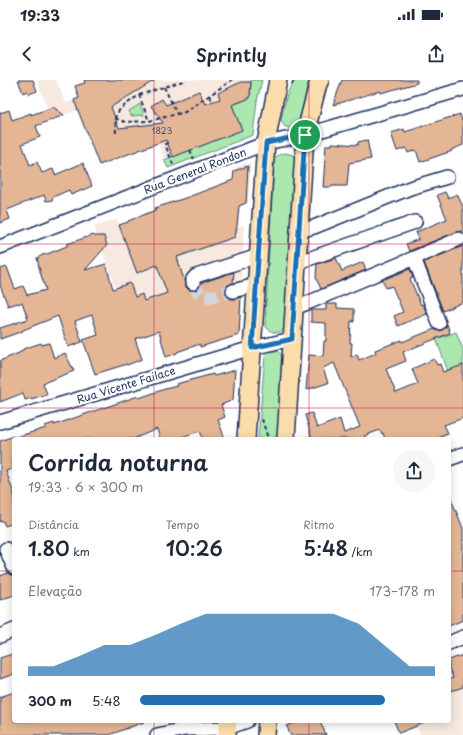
<!DOCTYPE html>
<html lang="pt">
<meta charset="utf-8">
<style>
:root{--surface:#fff;--page:#f6f6f7;--text:#1f2937;--muted:#747a83;--accent:#1f6fb2}
body{margin:0;font-family:"Playpen Sans",sans-serif;background:var(--page);color:var(--text);height:100vh;display:flex;flex-direction:column;font-size:15px;white-space:nowrap}
*{box-sizing:border-box;margin:0}
p{font-size:13px;color:var(--muted)}
.icon{flex:none;width:22px;height:22px;fill:none;stroke:currentColor;stroke-width:2;stroke-linecap:round;stroke-linejoin:round}
.map{position:relative;flex:1;overflow:hidden}
.panel{position:absolute;left:12px;top:357px;width:439px;height:286px;display:flex;flex-direction:column;background:var(--surface);border-radius:4px;box-shadow:0 2px 10px #0003}
.panel>*{flex:none}
.pin{position:absolute;display:grid;place-items:center;width:34px;height:34px;color:#fff;margin:-17px;border:2px solid #fff;border-radius:50%;box-shadow:0 1px 4px #0007}
.round{display:grid;place-items:center;flex:none;width:42px;height:42px;border-radius:21px;background:var(--page)}
.headline{display:flex;align-items:center;justify-content:space-between;height:68px;padding:0 16px}
h1{font-size:22px;font-weight:600;line-height:30px}
.figures{display:grid;grid-template-columns:repeat(3,1fr);gap:6px;height:68px;padding:4px 16px}
.figures div{display:grid;align-content:center}
.figures b{font-size:20px;font-weight:600}
.figures small{font-size:11px;font-weight:400}
.figures p{font-size:11px}
.chart{height:112px;padding:8px 16px}
.chart p{display:flex;justify-content:space-between}
.chart svg{width:100%;height:72px;margin-top:4px;fill:var(--accent);opacity:.7}
ul{padding:0 16px;list-style:none;font-size:13px}
li{display:grid;grid-template-columns:64px 48px 1fr;align-items:center;height:30px}
li i{height:10px;border-radius:5px;background:var(--accent)}
.status{display:flex;justify-content:space-between;align-items:center;height:28px;padding:0 20px;background:var(--surface);direction:ltr}
.status svg{height:11px;fill:currentColor}
header{display:flex;justify-content:space-between;align-items:center;height:52px;padding:0 16px;background:var(--surface);font-size:18px;font-weight:600}
.map>svg:first-child{display:block}
.built{fill:#f7e9df}
.green{fill:#aae8af;stroke:#628c86}
.building{fill:#e4b695;stroke:#1b2f5e}
.lines{fill:none;stroke-linecap:round;stroke-linejoin:round}
.minor-tunnel{stroke:#d1d5df;stroke-width:13;stroke-dasharray:13 6;stroke-linecap:butt}
.minor-casing{stroke:#1b2f5e;stroke-width:16}
.major-casing{stroke:#1b2f5e;stroke-width:20}
.path{stroke:#1b2f5e;stroke-width:2;stroke-dasharray:4 3;stroke-linecap:butt}
.minor{stroke:#fff;stroke-width:13}
.major{stroke:#fbddab;stroke-width:17}
.route-casing{stroke:#fff;stroke-width:8}
.route{stroke:#1f6fb2;stroke-width:5}
.grid{fill:none;stroke:#c2185b;stroke-width:1;stroke-opacity:0.55}
.labels{text-anchor:middle;stroke-width:4;stroke-linejoin:round;paint-order:stroke}
.number-label{font-size:9px;fill:#4d516c}
.street-label{font-size:11px;fill:#1b2f5e;stroke:#fff}
</style>
<div class="status"><b>19:33</b><svg viewBox="0 0 49 12"><path d="M0 12V9h3v3zM5 12V6h3v6zM10 12V3h3v9zM15 12V0h3v12zM26 1h20v11H26zM47 4h2v5h-2z"/></svg></div>
<header><svg class="icon" aria-label="back" viewBox="0 0 24 24"><path d="M15 5l-7 7 7 7"/></svg>Sprintly<svg class="icon" aria-label="share" viewBox="0 0 24 24"><path d="M12 15V3M7 8l5-5 5 5M5 13v7h14v-7"/></svg></header>
<div class="map">
<svg width="463" height="655" viewBox="0 0 463 655">
<rect width="100%" height="100%" fill="#fff"/>
<filter id="ink" filterUnits="userSpaceOnUse"><feTurbulence type="fractalNoise" baseFrequency=".025" numOctaves="2"/><feDisplacementMap in="SourceGraphic" scale="8" xChannelSelector="R" yChannelSelector="G"/><feConvolveMatrix kernelMatrix="1 2 1 2 8 2 1 2 1" color-interpolation-filters="sRGB"/></filter>
<g filter="url(#ink)">
<path class="built" d="M 37,0 L 56,0 L 66,23 L 125,0 L 262,0 L 257,21 L 253,55 L 168,88 L 158,63 L 99,85 L 78,30 L 52,40 Z
M 251,82 L 248,122 L 232,128 L 234,88 Z
M 117,139 L 133,183 L 244,145 L 241,213 L 131,252 L 94,147 Z
M 463,605 L 463,655 L 420,655 L 415,641 L 449,641 L 449,611 Z"/>
<path class="green" d="M 251,0 L 262,0 L 257,21 L 253,55 L 168,88 L 164,80 L 241,50 L 232,25 L 250,18 Z
M 293,0 L 314,0 L 299,46 L 291,49 L 284,46 L 281,40 L 286,18 Z
M 140,24 L 144,35 L 131,36 L 129,31 Z
M 286,73 L 293,75 L 296,82 L 285,247 L 281,252 C 273,253 269,252 265,245 L 274,79 L 278,75 Z
M 456,252 L 463,269 L 463,286 L 448,291 L 436,259 Z
M 268,271 L 278,271 L 282,276 L 279,356 L 278,359 L 258,359 L 265,276 Z"/>
<path class="building" d="M 18,0 L 33,0 L 37,11 L 29,14 L 27,11 L 23,13 Z
M 84,0 L 155,0 L 111,27 L 119,48 L 163,43 L 151,26 L 162,19 L 166,25 L 199,11 L 205,24 L 220,19 L 218,13 L 241,2 L 251,2 L 250,18 L 232,25 L 242,50 L 173,77 L 166,60 L 99,85 L 74,20 L 79,18 L 75,6 L 85,3 Z
M 342,0 L 417,0 L 417,3 L 381,13 L 380,11 L 333,25 Z
M 53,27 L 64,35 L 36,46 L 40,57 L 22,64 L 30,85 L 37,82 L 42,93 L 53,89 L 55,95 L 83,83 L 92,106 L 71,115 L 69,110 L 53,117 L 52,120 L 46,121 L 44,115 L 7,130 L 10,139 L 0,143 L 0,33 L 9,30 L 12,40 L 31,33 L 31,35 Z
M 460,34 L 463,44 L 463,65 L 451,70 L 452,71 L 420,82 L 416,70 L 408,73 L 406,68 L 397,71 L 391,53 L 404,49 L 405,52 Z
M 367,60 L 371,79 L 349,83 L 347,106 L 332,106 L 332,107 L 323,107 L 326,65 L 332,65 L 332,63 L 358,65 L 358,62 Z
M 248,86 L 246,123 L 239,126 L 237,146 L 235,157 L 177,177 L 186,207 L 189,210 L 193,211 L 197,210 L 200,207 L 201,203 L 234,192 L 233,203 L 227,206 L 225,209 L 225,213 L 227,216 L 231,219 L 235,219 L 241,217 L 239,255 L 200,267 L 200,264 L 177,272 L 177,273 L 166,277 L 159,251 L 135,259 L 142,279 L 127,285 L 127,284 L 95,294 L 83,260 L 98,255 L 92,235 L 75,241 L 82,262 L 68,267 L 58,236 L 23,250 L 23,251 L 0,259 L 0,248 L 28,239 L 22,222 L 18,224 L 18,223 L 8,226 L 0,205 L 0,189 L 7,187 L 15,209 L 23,206 L 27,215 L 46,210 L 40,192 L 37,178 L 41,176 L 42,175 L 47,174 L 67,166 L 67,164 L 93,155 L 94,156 L 104,156 L 107,165 L 85,190 L 106,184 L 113,209 L 130,203 L 135,217 L 142,214 L 144,221 L 167,213 L 157,185 L 137,193 L 119,145 L 128,142 L 128,141 L 156,130 L 155,128 L 188,117 L 233,100 L 234,91 Z
M 445,112 L 448,118 L 457,114 L 463,127 L 463,151 L 456,152 L 409,171 L 406,164 L 419,159 L 416,152 L 447,139 L 437,115 Z
M 463,166 L 463,222 L 443,231 L 424,182 Z
M 336,178 L 342,191 L 363,182 L 366,190 L 321,209 L 316,198 L 317,184 Z
M 410,189 L 413,198 L 410,199 L 421,225 L 423,224 L 427,234 L 398,246 L 394,236 L 403,232 L 392,206 L 386,208 L 382,200 Z
M 326,224 L 337,224 L 337,228 L 354,229 L 354,242 L 351,241 L 350,263 L 352,263 L 351,277 L 357,274 L 359,280 L 376,273 L 375,270 L 402,260 L 402,262 L 432,250 L 434,249 L 438,251 L 442,250 L 445,248 L 447,244 L 450,253 L 403,272 L 406,281 L 386,289 L 396,313 L 418,304 L 412,289 L 434,279 L 437,285 L 440,284 L 443,292 L 463,285 L 463,338 L 444,345 L 448,353 L 440,356 L 441,359 L 385,359 L 383,353 L 382,354 L 380,350 L 364,356 L 365,359 L 312,359 L 305,335 L 312,333 L 317,348 L 340,339 L 344,353 L 360,347 L 334,283 L 323,288 L 328,303 L 306,310 L 309,275 L 323,276 L 324,261 L 326,261 L 326,243 L 311,242 L 311,230 L 326,230 Z
M 41,263 L 42,265 L 49,263 L 54,278 L 65,273 L 74,291 L 43,303 L 47,314 L 31,319 L 31,318 L 25,320 L 23,313 L 0,322 L 0,281 L 21,272 L 21,271 L 23,270 L 23,269 Z
M 235,290 L 233,320 L 221,325 L 225,337 L 218,340 L 225,359 L 203,359 L 200,351 L 176,359 L 160,359 L 157,349 L 133,359 L 16,359 L 16,357 L 46,348 L 45,346 L 54,343 L 54,345 L 138,316 L 139,318 L 165,309 L 177,306 L 176,304 L 213,294 L 214,296 Z
M 14,356 L 14,379 L 11,380 L 14,388 L 6,391 L 14,414 L 14,443 L 5,446 L 3,441 L 0,442 L 0,361 Z
M 449,414 L 463,448 L 463,540 L 449,546 Z
M 8,493 L 13,496 L 14,499 L 14,515 L 0,520 L 0,496 Z
M 12,574 L 14,579 L 14,594 L 0,599 L 0,578 Z
M 463,575 L 463,607 L 451,611 L 449,605 L 449,599 L 453,598 L 449,588 L 449,580 Z
M 14,612 L 14,641 L 144,641 L 144,642 L 109,655 L 0,655 L 0,617 Z
M 299,641 L 320,641 L 326,655 L 290,655 L 287,646 Z
M 394,641 L 427,641 L 427,642 L 399,653 Z"/>
<g class="lines">
<path class="minor-tunnel" d="M 193,203 C 195,207 198,212 201,215 C 207,220 225,213 233,211"/>
<g class="minor-casing">
<path id="minor" d="M 299,151 L 314,147 L 410,108 L 447,97
M 0,167 L 266,63 L 305,55 L 463,9
M 414,178 L 439,243
M 297,182 L 311,178 L 415,142
M 193,203 L 193,199 L 196,196 L 258,176
M 233,211 L 256,205
M 294,228 L 305,224 L 459,159
M 0,342 L 252,268 L 292,259
M 449,379 L 463,374
M 6,469 L 14,488
M 0,556 L 14,550
M 449,563 L 463,557
M 157,655 L 185,649 L 227,648 L 247,641"/>
</g>
<g class="major-casing">
<path id="major" d="M 246,359 L 266,63 L 278,0
M 286,359 L 305,55 L 318,4 L 320,0
M 227,655 L 228,641
M 266,655 L 267,641"/>
</g>
<path class="path" d="M 292,5 L 294,0
M 164,7 L 177,34
M 139,15 L 149,41
M 210,16 L 212,21
M 115,38 L 125,42 L 149,41 L 185,32 L 232,0
M 116,53 L 115,38 L 120,29 L 139,15 L 186,0
M 168,63 L 165,64 L 174,87
M 190,70 L 194,79
M 262,339 L 268,359"/>
<use href="#minor" class="minor"/>
<use href="#major" class="major"/>
</g>
</g>
<g class="lines" filter="url(#ink)">
<g class="route-casing">
<path id="route" d="M 305,55 L 292,259 L 252,268 L 266,63 Z"/>
</g>
<use href="#route" class="route"/>
</g>
<path class="grid" d="M 154,0 L 154,359M 309,0 L 309,359M 0,164 L 463,164M 0,328 L 463,328M 0,491 L 14,491M 449,491 L 463,491M 154,641 L 154,655M 309,641 L 309,655"/>
<g class="labels">
<g class="number-label">
<text x="162" y="54">1823</text>
</g>
<g class="street-label">
<text transform="translate(195 91) rotate(-21)" y="4">Rua General Rondon</text>
<text transform="translate(126 305) rotate(-17)" y="4">Rua Vicente Failace</text>
</g>
</g>
</svg>
<div class="pin" style="left:305px;top:55px;background:#1e9e55"><svg class="icon" aria-label="arrive" viewBox="0 0 24 24"><path d="M6 21V4h12l-3 4 3 4H6"/></svg></div>
<section class="panel">
<div class="headline"><div><h1>Corrida noturna</h1><p>19:33 · 6 × 300 m</p></div><a class="round"><svg class="icon" aria-label="share" viewBox="0 0 24 24"><path d="M12 15V3M7 8l5-5 5 5M5 13v7h14v-7"/></svg></a></div>
<div class="figures">
<div><p>Distância</p><b>1.80<small> km</small></b></div>
<div><p>Tempo</p><b>10:26</b></div>
<div><p>Ritmo</p><b>5:48<small> /km</small></b></div>
</div>
<div class="chart"><p><span>Elevação</span>173–178 m</p>
<svg viewBox="0 0 160 44" preserveAspectRatio="none"><path d="M0 44V38L10 38L20 32L30 25L40 25L50 19L60 12L70 6L80 6L90 6L100 6L110 6L120 6L130 12L140 25L150 38L160 38V44z"/></svg>
</div>
<ul>
<li><b>300 m</b>5:48<i style="width:83%"></i></li>
</ul>
</section>
</div>
